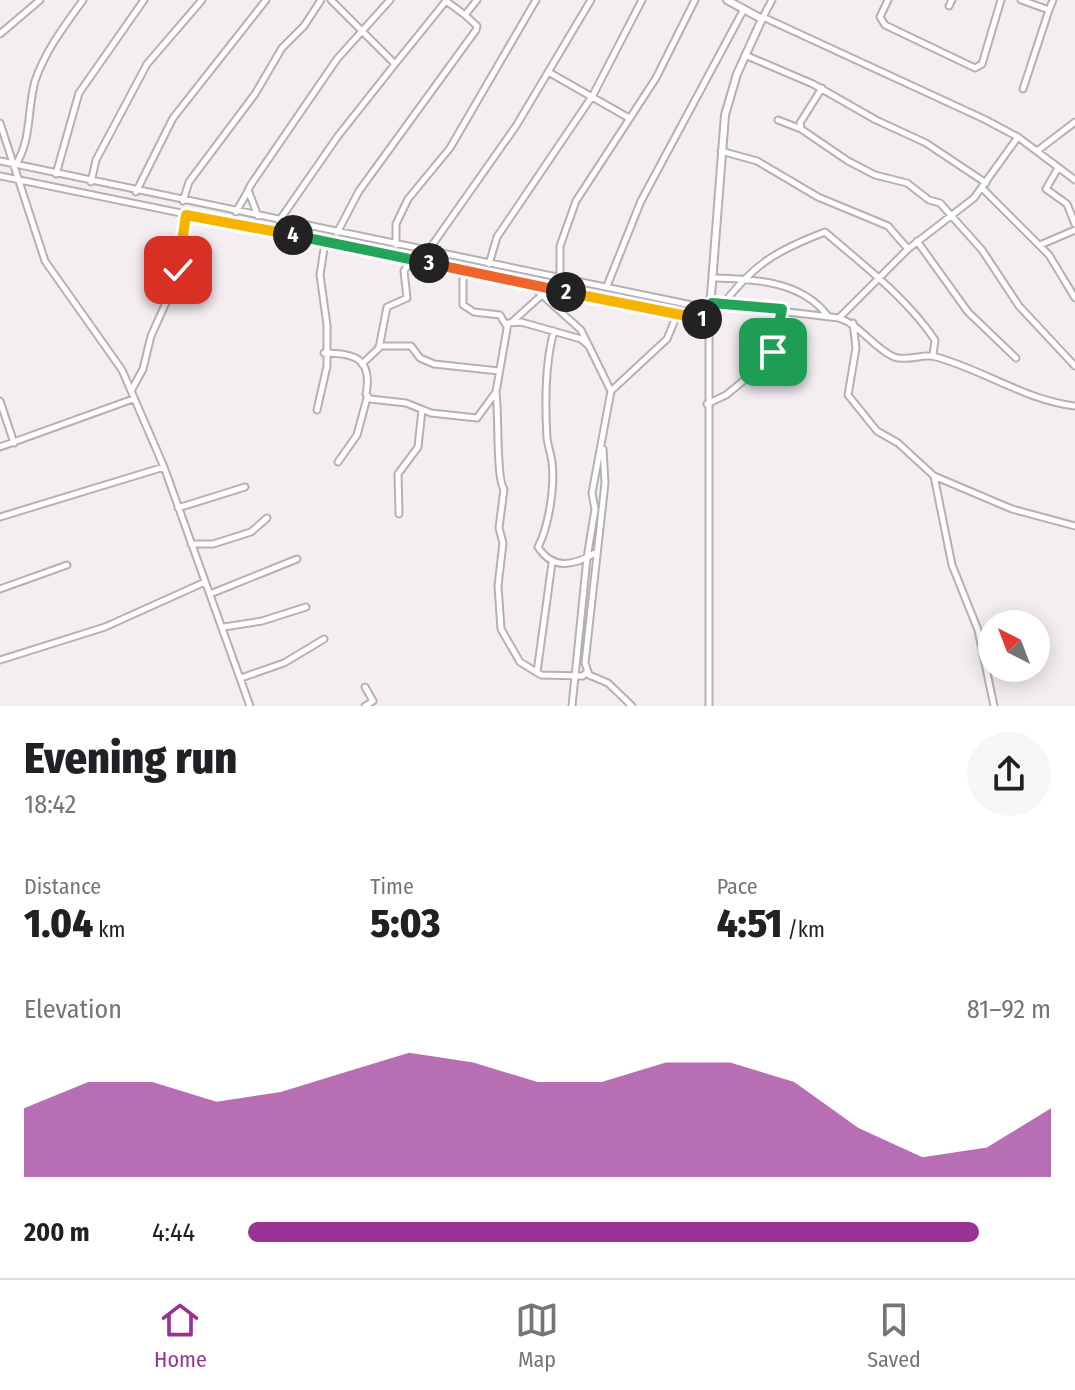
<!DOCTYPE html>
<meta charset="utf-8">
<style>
:root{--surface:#fff;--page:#f6f6f6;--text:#202124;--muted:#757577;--line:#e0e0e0;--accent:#9a3194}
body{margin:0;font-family:"Fira Sans Condensed",sans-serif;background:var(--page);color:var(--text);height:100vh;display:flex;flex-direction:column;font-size:30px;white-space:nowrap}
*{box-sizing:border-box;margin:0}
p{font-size:26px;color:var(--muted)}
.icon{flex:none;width:44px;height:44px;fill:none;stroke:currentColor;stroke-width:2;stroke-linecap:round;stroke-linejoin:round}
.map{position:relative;height:706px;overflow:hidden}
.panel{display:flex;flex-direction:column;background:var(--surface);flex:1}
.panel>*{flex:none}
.needle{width:52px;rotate:318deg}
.fabs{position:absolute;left:978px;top:610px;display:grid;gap:16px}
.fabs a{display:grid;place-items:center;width:72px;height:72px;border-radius:50%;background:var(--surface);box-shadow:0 4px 20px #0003;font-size:40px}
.pin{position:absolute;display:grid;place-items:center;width:68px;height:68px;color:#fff;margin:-34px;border-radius:16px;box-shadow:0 4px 12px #0006}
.km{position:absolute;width:40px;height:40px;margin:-20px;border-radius:50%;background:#222;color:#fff;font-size:22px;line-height:40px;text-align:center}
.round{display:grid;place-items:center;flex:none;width:84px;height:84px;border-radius:42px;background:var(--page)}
.head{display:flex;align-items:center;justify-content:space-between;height:136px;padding:0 24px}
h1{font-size:44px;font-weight:800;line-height:60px}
.stats{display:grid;grid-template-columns:repeat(3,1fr);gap:12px;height:136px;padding:8px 24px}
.stats div{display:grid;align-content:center}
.stats b{font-size:40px;font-weight:800}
.stats small{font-size:22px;font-weight:400}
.stats p{font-size:22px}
.chart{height:224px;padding:16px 24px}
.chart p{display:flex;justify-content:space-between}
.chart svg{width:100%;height:144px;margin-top:8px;fill:var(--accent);opacity:.7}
ul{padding:0 24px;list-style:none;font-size:26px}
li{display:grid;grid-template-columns:128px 96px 1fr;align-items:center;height:60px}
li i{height:20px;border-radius:10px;background:var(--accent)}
.dock{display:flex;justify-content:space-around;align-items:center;height:112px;border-top:2px solid var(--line);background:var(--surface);font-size:22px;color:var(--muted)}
.dock a{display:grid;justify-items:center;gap:4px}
.dock .on{color:var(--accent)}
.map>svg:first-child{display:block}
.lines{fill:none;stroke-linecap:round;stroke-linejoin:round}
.minor-casing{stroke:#b6b0b5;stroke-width:9}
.tertiary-casing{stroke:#b6b0b5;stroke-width:10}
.minor{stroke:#fff;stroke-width:5}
.tertiary{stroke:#fff;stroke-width:6}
.split-1-casing{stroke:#fff;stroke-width:16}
.split-2-casing{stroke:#fff;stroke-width:16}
.split-3-casing{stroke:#fff;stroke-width:16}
.split-4-casing{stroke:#fff;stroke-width:16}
.split-5-casing{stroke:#fff;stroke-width:16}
.split-1{stroke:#22a559;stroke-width:10}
.split-2{stroke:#f5b400;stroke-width:10}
.split-3{stroke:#f0652b;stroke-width:10}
.split-4{stroke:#22a559;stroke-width:10}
.split-5{stroke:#f5b400;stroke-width:10}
</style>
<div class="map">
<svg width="1075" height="706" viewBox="0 0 1075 706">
<rect width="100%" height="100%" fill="#f4eef3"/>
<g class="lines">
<g class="minor-casing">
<path id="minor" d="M 331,0 L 395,64 L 446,1 L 465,15
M 888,0 L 880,17 L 885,25 L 975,68 L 982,64 L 1001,0
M 1021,0 L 1049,10 L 1053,0
M 949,6 L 952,0
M 763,17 L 984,119 L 1018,137 L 1075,180
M 763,17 L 772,0
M 0,34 L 40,0
M 745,55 L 813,84 L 876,120 L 926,143 L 986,183
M 550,73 L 629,118
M 822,88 L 800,123 L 801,129 L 848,161 L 875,175 L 907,183 L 929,200 L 940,203 L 982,250 L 1019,306 L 1075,366
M 1023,89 L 1049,10
M 778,120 L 801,129
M 0,123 L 45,261 L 122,370 L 164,467 L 250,706
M 721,151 L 757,161 L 818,197 L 888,226 L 908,249
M 1037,151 L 1075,122
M 0,161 L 711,309
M 15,166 C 32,140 27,110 35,81 C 45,51 65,25 83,0
M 1058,168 L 1046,189 L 1067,204 L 1075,224
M 56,174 L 79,93 L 144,0
M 0,176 L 709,321 L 709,706
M 91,182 L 96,160 L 147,64 L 202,0
M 983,189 L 1049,255 L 1075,298
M 136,192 L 173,118 L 266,0
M 183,201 L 189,182 L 255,94 L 282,48 L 304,26 L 321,0
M 236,212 L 248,191
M 258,216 L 248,190 L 252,183 L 337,59 L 390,0
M 279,221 L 338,136 L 395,64
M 337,233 L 359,191 L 476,30 L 477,26 L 465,15 L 477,0
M 917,241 L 968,312 L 1016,358
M 396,245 L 396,224 L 408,199 L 450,148 L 536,0
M 1040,245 L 1075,230
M 428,251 L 516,126 L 591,0
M 489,264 L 497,237 L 593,95 L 642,0
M 463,270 L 463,305 L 474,312 L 500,315 L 506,325
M 560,278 L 560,246 L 576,201 L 656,78 L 695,0
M 715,278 C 754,279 801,281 827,315
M 607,286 L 641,201 L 744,9
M 533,287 L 581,330 L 611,391
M 712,303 L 839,318 C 862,326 872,347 894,357 C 908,362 923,353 936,357 C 984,370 1025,400 1075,406
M 724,303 C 755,263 778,250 825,232 C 863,265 907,298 935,340 L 933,355
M 839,318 L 908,249 L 974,198 L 1018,137
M 513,321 L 543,294
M 853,323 L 856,348 L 848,395 L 877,431 L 898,443 L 934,476 L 952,565 L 978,630 L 994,706
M 554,331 C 545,363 545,405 547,438 C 548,446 551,454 552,462 C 555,486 549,526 538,547 C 553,570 573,566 595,553
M 379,346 L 411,346 L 420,358 L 434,364 L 499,371
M 324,353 C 354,353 373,358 366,394 L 370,399 L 406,403 L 431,413 L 477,418 L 496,392 L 508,323 L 521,322 L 581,339 L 588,345
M 362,364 L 379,348 L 387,307 L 407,298 L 404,271 L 412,259
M 131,391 L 143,369 L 151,336 L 173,287 L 186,215
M 496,393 C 499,413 496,480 504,489 L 499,528 L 503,543 L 498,586 L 501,629 L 520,662 L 541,675 L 583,676 L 587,672
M 0,401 L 14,443
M 707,404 L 726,395 L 769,360 L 782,309
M 317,410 L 327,366 L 327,325 L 320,275 L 325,242
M 0,447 L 133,399
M 603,449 L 605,483 L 585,663 L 589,675 L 608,683 L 632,706
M 338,462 L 357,435 L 367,398
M 934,476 L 1012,509 L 1075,526
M 178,508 L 245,487
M 399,514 L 398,474 L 418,447 L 422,410
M 0,517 L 164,467
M 191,544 L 213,544 L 251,532 L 267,518
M 0,589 L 67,565
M 210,594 L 297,559
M 224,627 L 262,621 L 306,607
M 0,660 L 105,627 L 205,582
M 537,672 L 552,563
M 241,678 L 284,663 L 324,639
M 365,687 L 373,701 L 365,706
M 572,706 L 587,558 L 595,509 L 592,493 L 611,391 L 667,339 L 677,315"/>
</g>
<g class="tertiary-casing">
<path id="tertiary" d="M 709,321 L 725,115 L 737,74 L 762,19 L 727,0"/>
</g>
<use href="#minor" class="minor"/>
<use href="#tertiary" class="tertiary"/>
</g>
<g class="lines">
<g class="split-1-casing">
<path id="split-1" d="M 702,319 L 709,321 L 712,303 L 782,309 L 773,352"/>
</g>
<g class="split-2-casing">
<path id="split-2" d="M 566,292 L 702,319"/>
</g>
<g class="split-3-casing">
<path id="split-3" d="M 429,263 L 566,292"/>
</g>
<g class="split-4-casing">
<path id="split-4" d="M 293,235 L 429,263"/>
</g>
<g class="split-5-casing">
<path id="split-5" d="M 178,270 L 186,215 L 293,235"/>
</g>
<use href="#split-1" class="split-1"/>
<use href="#split-2" class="split-2"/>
<use href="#split-3" class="split-3"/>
<use href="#split-4" class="split-4"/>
<use href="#split-5" class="split-5"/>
</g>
</svg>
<div class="fabs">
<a><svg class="needle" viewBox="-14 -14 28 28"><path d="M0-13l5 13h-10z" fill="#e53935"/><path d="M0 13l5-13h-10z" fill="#757577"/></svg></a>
</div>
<div class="pin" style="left:773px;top:352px;background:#1e9e55"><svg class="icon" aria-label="arrive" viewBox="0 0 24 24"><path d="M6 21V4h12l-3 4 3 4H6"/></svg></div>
<div class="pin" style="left:178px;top:270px;background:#d93025"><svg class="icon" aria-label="check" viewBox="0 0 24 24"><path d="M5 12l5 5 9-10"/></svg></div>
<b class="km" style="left:702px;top:319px">1</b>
<b class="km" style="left:566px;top:292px">2</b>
<b class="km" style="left:429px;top:263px">3</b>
<b class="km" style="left:293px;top:235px">4</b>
</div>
<section class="panel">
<div class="head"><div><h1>Evening run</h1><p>18:42</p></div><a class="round"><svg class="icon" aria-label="share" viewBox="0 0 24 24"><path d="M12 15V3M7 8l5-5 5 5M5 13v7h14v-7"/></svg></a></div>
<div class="stats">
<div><p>Distance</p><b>1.04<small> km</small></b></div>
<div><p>Time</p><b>5:03</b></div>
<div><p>Pace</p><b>4:51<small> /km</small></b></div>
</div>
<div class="chart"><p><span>Elevation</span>81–92 m</p>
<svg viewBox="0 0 160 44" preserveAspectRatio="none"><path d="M0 44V23L10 15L20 15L30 21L40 18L50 12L60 6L70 9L80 15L90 15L100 9L110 9L120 15L130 29L140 38L150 35L160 23V44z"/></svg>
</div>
<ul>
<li><b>200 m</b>4:44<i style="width:91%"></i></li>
</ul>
</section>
<nav class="dock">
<a class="on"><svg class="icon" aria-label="home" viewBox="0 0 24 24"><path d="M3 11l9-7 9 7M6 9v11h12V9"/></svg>Home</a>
<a><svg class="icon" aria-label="map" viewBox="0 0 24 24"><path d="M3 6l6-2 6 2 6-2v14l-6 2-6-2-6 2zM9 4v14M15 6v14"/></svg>Map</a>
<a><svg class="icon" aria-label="saved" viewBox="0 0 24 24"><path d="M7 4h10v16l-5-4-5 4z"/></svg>Saved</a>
</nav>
